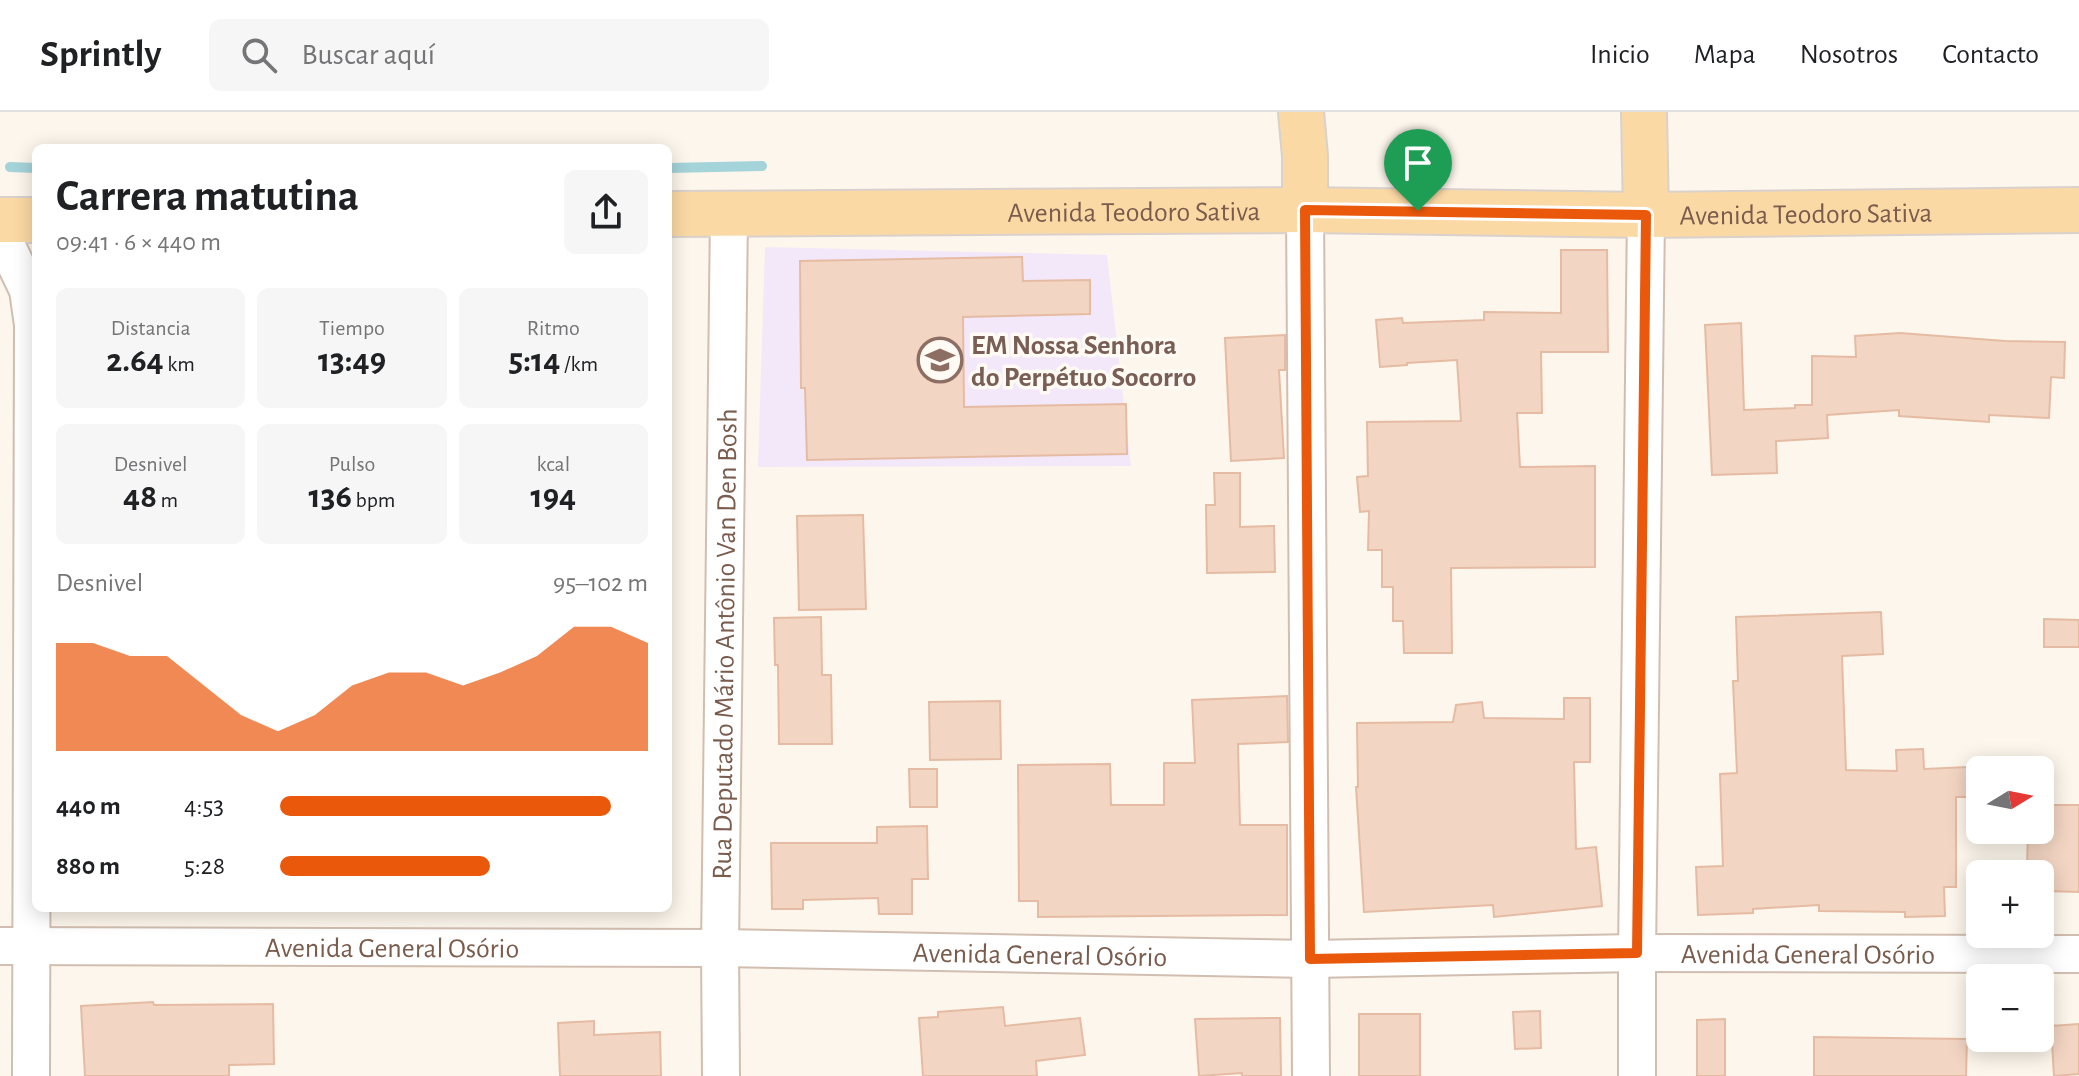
<!DOCTYPE html>
<html lang="es">
<meta charset="utf-8">
<style>
:root{--surface:#fff;--page:#f6f6f6;--text:#202124;--muted:#757577;--line:#e0e0e0;--accent:#ea580c}
body{margin:0;font-family:"Alegreya Sans",sans-serif;background:var(--page);color:var(--text);height:100vh;display:flex;flex-direction:column;font-size:30px;white-space:nowrap}
*{box-sizing:border-box;margin:0}
p{font-size:26px;color:var(--muted)}
.icon{flex:none;width:44px;height:44px;fill:none;stroke:currentColor;stroke-width:2;stroke-linecap:round;stroke-linejoin:round}
.map{position:relative;flex:1;overflow:hidden}
.drawer{position:absolute;left:32px;top:32px;width:640px;height:768px;display:flex;flex-direction:column;background:var(--surface);border-radius:12px;box-shadow:0 4px 20px #0003}
.drawer>*{flex:none}
.needle{width:52px;rotate:80deg}
.buttons{position:absolute;left:1966px;top:644px;display:grid;gap:16px}
.buttons a{display:grid;place-items:center;width:88px;height:88px;border-radius:12px;background:var(--surface);box-shadow:0 4px 20px #0003;font-size:40px}
.pin{position:absolute;display:grid;place-items:center;width:68px;height:68px;color:#fff;margin:-82px -34px;border-radius:50% 50% 50% 0;rotate:-45deg;box-shadow:0 0 8px #0007}
.pin .icon{rotate:45deg}
.round{display:grid;place-items:center;flex:none;width:84px;height:84px;border-radius:12px;background:var(--page)}
.overview{display:flex;align-items:center;justify-content:space-between;height:136px;padding:0 24px}
h1{font-size:44px;font-weight:700;line-height:60px}
.stats{display:grid;grid-template-columns:repeat(3,1fr);gap:12px;height:136px;padding:8px 24px}
.stats div{display:grid;align-content:center;border-radius:12px;background:var(--page);text-align:center}
.stats b{font-size:34px;font-weight:700}
.stats small{font-size:22px;font-weight:400}
.stats p{font-size:22px}
.chart{height:224px;padding:16px 24px}
.chart p{display:flex;justify-content:space-between}
.chart svg{width:100%;height:144px;margin-top:8px;fill:var(--accent);opacity:.7}
ul{padding:0 24px;list-style:none;font-size:26px}
li{display:grid;grid-template-columns:128px 96px 1fr;align-items:center;height:60px}
li i{height:20px;border-radius:10px;background:var(--accent)}
header{display:flex;align-items:center;gap:48px;box-sizing:border-box;height:112px;padding:0 40px;background:var(--surface);border-bottom:2px solid var(--line)}
header strong{font-size:38px}
nav{display:flex;gap:44px;margin-inline-start:auto;font-size:28px}
.search{width:560px;height:72px;background:var(--page);display:flex;align-items:center;gap:20px;box-sizing:border-box;padding:0 28px;border-radius:12px;color:var(--muted);font-size:30px}
.map>svg:first-child{display:block}
.education{fill:#f3e8fa}
.lines{fill:none;stroke-linecap:round;stroke-linejoin:round}
.stream{stroke:#a5d3da;stroke-width:10}
.building{fill:#f3d5c3;stroke:#e6bba3;stroke-width:2}
.minor-casing{stroke:#d1beb0;stroke-width:40}
.major-casing{stroke:#dad1cd;stroke-width:48}
.minor{stroke:#fff;stroke-width:36}
.major{stroke:#fbd9a5;stroke-width:44}
.route-casing{stroke:#fff;stroke-width:16}
.route{stroke:#ea580c;stroke-width:10}
.labels{text-anchor:middle;stroke-width:7;stroke-linejoin:round;paint-order:stroke}
.street-label{font-size:28px;fill:#7a5c4d;stroke:#fffaf3}
.education-label{font-size:28px;font-weight:bold;fill:#785e54;stroke:#fffaf3;text-anchor:start}
</style>
<header>
<strong>Sprintly</strong>
<div class="search"><svg class="icon" aria-label="search" viewBox="0 0 24 24"><circle cx="10" cy="10" r="6"/><path d="M15 15l6 6"/></svg>Buscar aquí</div>
<nav><a>Inicio</a><a>Mapa</a><a>Nosotros</a><a>Contacto</a></nav>
</header>
<div class="map">
<svg width="2079" height="964" viewBox="0 0 2079 964">
<rect width="100%" height="100%" fill="#fdf6ec"/>
<path class="education" d="M 765,135 L 1107,143 L 1131,354 L 758,355 Z"/>
<g class="lines">
<path class="stream" d="M 10,55 L 36,56
M 668,56 L 762,54"/>
</g>
<path class="building" d="M 1561,138 L 1607,138 L 1608,240 L 1541,240 L 1542,301 L 1517,301 L 1520,355 L 1595,354 L 1595,455 L 1451,456 L 1452,541 L 1404,541 L 1403,509 L 1393,509 L 1393,475 L 1382,475 L 1382,438 L 1368,438 L 1369,399 L 1360,400 L 1357,365 L 1368,364 L 1367,310 L 1461,309 L 1457,248 L 1407,251 L 1407,253 L 1380,255 L 1376,208 L 1402,206 L 1403,211 L 1484,208 L 1484,200 L 1561,201 Z
M 1022,145 L 1023,169 L 1090,168 L 1090,202 L 963,205 L 964,295 L 1126,292 L 1127,342 L 807,348 L 805,276 L 801,276 L 800,149 Z
M 1741,211 L 1744,298 L 1795,296 L 1795,293 L 1812,293 L 1812,244 L 1856,245 L 1855,224 L 1900,221 L 2005,229 L 2065,230 L 2064,266 L 2051,265 L 2049,306 L 1989,303 L 1989,310 L 1899,304 L 1899,298 L 1827,303 L 1828,326 L 1776,329 L 1777,361 L 1712,363 L 1705,213 Z
M 1285,223 L 1285,258 L 1279,258 L 1284,346 L 1231,349 L 1225,226 Z
M 1214,361 L 1240,361 L 1240,415 L 1274,414 L 1275,460 L 1207,461 L 1206,393 L 1215,393 Z
M 863,403 L 866,497 L 799,498 L 797,404 Z
M 1881,500 L 1883,542 L 1842,544 L 1846,658 L 1897,659 L 1896,638 L 1923,637 L 1924,657 L 1968,655 L 1969,685 L 1956,685 L 1956,775 L 1944,775 L 1945,804 L 1905,805 L 1905,800 L 1819,799 L 1819,793 L 1753,797 L 1753,801 L 1698,803 L 1696,755 L 1723,754 L 1720,662 L 1737,661 L 1733,569 L 1738,569 L 1736,505 Z
M 821,505 L 822,563 L 831,563 L 832,632 L 779,632 L 778,553 L 775,553 L 774,506 Z
M 2044,507 L 2079,508 L 2079,535 L 2044,535 Z
M 1287,584 L 1288,630 L 1238,632 L 1240,713 L 1287,713 L 1287,803 L 1038,805 L 1038,789 L 1019,789 L 1018,653 L 1110,652 L 1111,693 L 1164,693 L 1164,651 L 1195,651 L 1192,588 Z
M 1564,586 L 1590,586 L 1590,650 L 1574,650 L 1576,737 L 1596,735 L 1602,794 L 1494,805 L 1493,793 L 1364,800 L 1356,675 L 1358,675 L 1357,611 L 1453,610 L 1456,593 L 1482,590 L 1484,606 L 1564,607 Z
M 1000,589 L 1001,647 L 930,648 L 929,590 Z
M 909,657 L 937,657 L 937,695 L 910,695 Z
M 2040,693 L 2079,693 L 2079,780 L 2047,779 L 2047,757 L 2027,756 L 2028,718 L 2040,718 Z
M 927,714 L 928,767 L 912,767 L 912,802 L 879,802 L 878,786 L 803,788 L 803,797 L 772,797 L 771,731 L 877,731 L 877,715 Z
M 153,890 L 154,893 L 273,892 L 274,952 L 229,953 L 229,964 L 85,964 L 81,894 Z
M 1003,895 L 1005,914 L 1080,906 L 1085,943 L 1036,949 L 1037,964 L 923,964 L 919,906 L 938,905 L 938,900 Z
M 1540,899 L 1541,936 L 1515,937 L 1513,900 Z
M 1359,902 L 1420,902 L 1420,964 L 1359,964 Z
M 1280,906 L 1281,964 L 1242,964 L 1242,961 L 1199,964 L 1195,907 Z
M 1725,907 L 1725,964 L 1697,964 L 1697,908 Z
M 594,909 L 594,923 L 660,920 L 661,964 L 560,964 L 558,911 Z
M 2079,912 L 2079,962 L 2054,964 L 2051,914 Z
M 1814,925 L 1967,927 L 1966,964 L 1814,964 Z"/>
<g class="lines">
<g class="minor-casing">
<g id="minor">
<path d="M 1305,98 L 1311,964"/>
<path d="M 0,120 L 28,178 L 33,213 L 31,964"/>
<path id="s1" d="M 0,834 L 720,836 L 1310,847 L 1637,841 L 2079,842"/>
<path id="s2" d="M 721,964 L 720,836 L 729,102"/>
<path d="M 1637,964 L 1637,841 L 1646,103"/>
</g>
</g>
<g class="major-casing">
<g id="major">
<path d="M 1301,0 L 1305,44 L 1305,98"/>
<path d="M 1644,0 L 1646,103"/>
<path id="s3" d="M 668,102 L 1305,98 L 1646,103 L 2079,98"/>
<path d="M 0,108 L 36,108"/>
</g>
</g>
<use href="#minor" class="minor"/>
<use href="#major" class="major"/>
</g>
<g class="lines">
<g class="route-casing">
<path id="route" d="M 1305,98 L 1646,103 L 1637,841 L 1310,847 Z"/>
</g>
<use href="#route" class="route"/>
</g>
<defs>
<g id="school-ring" transform="scale(2.3)"><circle r="9.5" fill="#fffaf3" stroke="#8d6e63" stroke-width="1.5"/><path d="M0-5L7-2L0 1L-7-2ZM-4 1L0 2.5L4 1V4Q0 6-4 4Z" fill="#8d6e63"/></g>
</defs>
<g fill-rule="evenodd">
<use href="#school-ring" x="940" y="248"/>
</g>
<g class="labels">
<g class="street-label">
<text dy="10" stroke="none"><textPath href="#s3" startOffset="466">Avenida Teodoro Sativa</textPath></text>
<text dy="10" stroke="none"><textPath href="#s3" startOffset="1138">Avenida Teodoro Sativa</textPath></text>
<text dy="10" stroke="none"><textPath href="#s2" startOffset="432">Rua Deputado Mário Antônio Van Den Bosh</textPath></text>
<text dy="10" stroke="none"><textPath href="#s1" startOffset="392">Avenida General Osório</textPath></text>
<text dy="10" stroke="none"><textPath href="#s1" startOffset="1808">Avenida General Osório</textPath></text>
<text dy="10" stroke="none"><textPath href="#s1" startOffset="1040">Avenida General Osório</textPath></text>
</g>
<g class="education-label">
<text x="971" y="242">EM Nossa Senhora<tspan x="971" dy="32">do Perpétuo Socorro</tspan></text>
</g>
</g>
</svg>
<div class="buttons">
<a><svg class="needle" viewBox="-14 -14 28 28"><path d="M0-13l5 13h-10z" fill="#e53935"/><path d="M0 13l5-13h-10z" fill="#757577"/></svg></a>
<a>+</a>
<a>−</a>
</div>
<div class="pin" style="left:1418px;top:99px;background:#1e9e55"><svg class="icon" aria-label="arrive" viewBox="0 0 24 24"><path d="M6 21V4h12l-3 4 3 4H6"/></svg></div>
<section class="drawer">
<div class="overview"><div><h1>Carrera matutina</h1><p>09:41 · 6 × 440 m</p></div><a class="round"><svg class="icon" aria-label="share" viewBox="0 0 24 24"><path d="M12 15V3M7 8l5-5 5 5M5 13v7h14v-7"/></svg></a></div>
<div class="stats">
<div><p>Distancia</p><b>2.64<small> km</small></b></div>
<div><p>Tiempo</p><b>13:49</b></div>
<div><p>Ritmo</p><b>5:14<small> /km</small></b></div>
</div>
<div class="stats">
<div><p>Desnivel</p><b>48<small> m</small></b></div>
<div><p>Pulso</p><b>136<small> bpm</small></b></div>
<div><p>kcal</p><b>194</b></div>
</div>
<div class="chart"><p><span>Desnivel</span>95–102 m</p>
<svg viewBox="0 0 160 44" preserveAspectRatio="none"><path d="M0 44V11L10 11L20 15L30 15L40 24L50 33L60 38L70 33L80 24L90 20L100 20L110 24L120 20L130 15L140 6L150 6L160 11V44z"/></svg>
</div>
<ul>
<li><b>440 m</b>4:53<i style="width:90%"></i></li>
<li><b>880 m</b>5:28<i style="width:57%"></i></li>
</ul>
</section>
</div>
